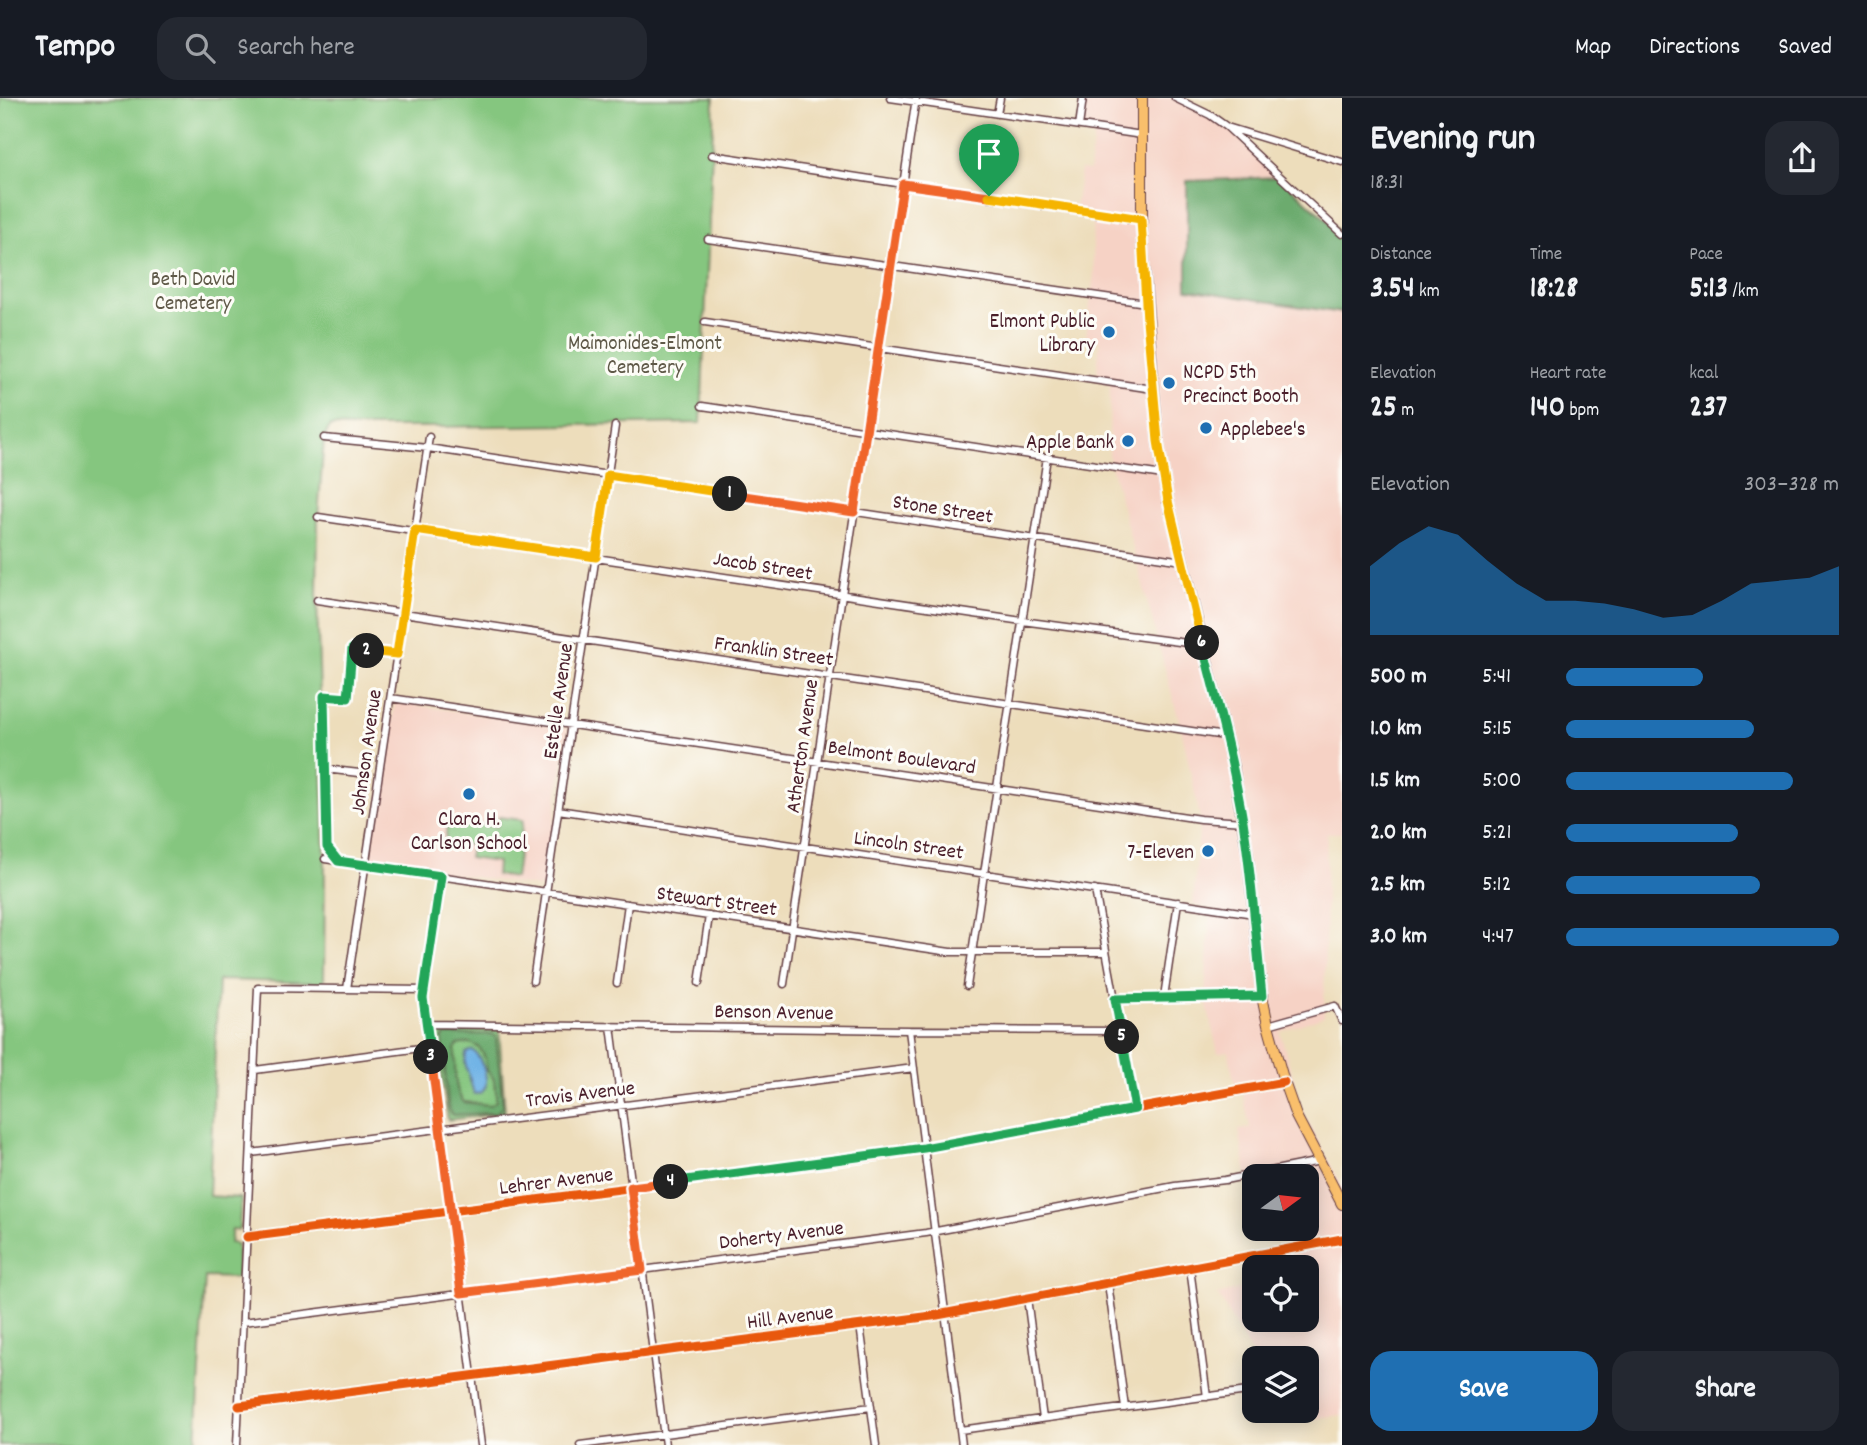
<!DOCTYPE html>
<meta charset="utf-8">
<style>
:root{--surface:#171b24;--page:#242831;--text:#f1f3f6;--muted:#9ea1a6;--line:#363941;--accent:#1f6fb2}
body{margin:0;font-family:Dekko,sans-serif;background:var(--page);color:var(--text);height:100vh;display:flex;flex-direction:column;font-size:26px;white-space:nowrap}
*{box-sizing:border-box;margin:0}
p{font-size:23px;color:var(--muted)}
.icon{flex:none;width:38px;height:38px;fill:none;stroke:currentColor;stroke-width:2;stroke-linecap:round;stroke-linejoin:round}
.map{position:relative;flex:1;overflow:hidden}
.drawer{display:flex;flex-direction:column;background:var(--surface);width:525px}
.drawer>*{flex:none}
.needle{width:46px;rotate:75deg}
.tools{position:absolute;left:1242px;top:1066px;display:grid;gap:14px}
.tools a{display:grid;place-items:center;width:77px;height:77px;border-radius:14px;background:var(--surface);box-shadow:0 4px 18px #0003;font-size:35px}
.pin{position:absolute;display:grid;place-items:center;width:60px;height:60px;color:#fff;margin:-72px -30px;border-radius:50% 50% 50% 0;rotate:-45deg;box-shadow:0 0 7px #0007}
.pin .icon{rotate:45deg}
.km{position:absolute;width:35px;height:35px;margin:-18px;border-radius:50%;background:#222;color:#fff;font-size:19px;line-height:35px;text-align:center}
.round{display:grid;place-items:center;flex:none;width:74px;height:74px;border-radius:21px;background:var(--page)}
.overview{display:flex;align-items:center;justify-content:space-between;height:119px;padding:0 28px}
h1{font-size:38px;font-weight:800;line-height:52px}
.stats{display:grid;grid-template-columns:repeat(3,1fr);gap:10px;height:119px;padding:7px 28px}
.stats div{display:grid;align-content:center}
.stats b{font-size:30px;font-weight:800}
.stats small{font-size:19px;font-weight:400}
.stats p{font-size:19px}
.chart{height:196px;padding:14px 28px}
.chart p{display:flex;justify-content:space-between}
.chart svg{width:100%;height:126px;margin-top:7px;fill:var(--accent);opacity:.7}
.primary-button{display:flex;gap:14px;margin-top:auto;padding:14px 28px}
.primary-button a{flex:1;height:80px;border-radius:21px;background:var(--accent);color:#fff;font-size:28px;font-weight:800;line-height:80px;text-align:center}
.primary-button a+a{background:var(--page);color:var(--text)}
ul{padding:0 28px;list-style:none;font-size:23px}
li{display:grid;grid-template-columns:112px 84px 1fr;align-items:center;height:52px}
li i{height:18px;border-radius:9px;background:var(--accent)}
header{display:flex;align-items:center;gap:42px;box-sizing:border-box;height:98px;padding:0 35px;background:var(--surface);border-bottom:2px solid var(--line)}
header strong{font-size:33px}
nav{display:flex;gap:38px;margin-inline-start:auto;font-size:24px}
.search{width:490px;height:63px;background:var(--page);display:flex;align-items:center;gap:18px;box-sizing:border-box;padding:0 24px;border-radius:21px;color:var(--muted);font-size:26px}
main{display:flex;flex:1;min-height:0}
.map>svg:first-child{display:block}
.built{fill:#f6d2c5;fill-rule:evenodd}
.green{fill:#85c67f;stroke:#687255;stroke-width:2}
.forest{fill:#6cab6e;stroke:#5b654c;stroke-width:2;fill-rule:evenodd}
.water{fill:#71b4e6;stroke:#5e6a88;stroke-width:2}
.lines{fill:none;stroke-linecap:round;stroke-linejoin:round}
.street-casing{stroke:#623c41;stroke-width:9}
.primary-casing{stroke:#623c41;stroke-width:12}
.street{stroke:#fff;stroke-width:6}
.primary{stroke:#f9bf6c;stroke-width:10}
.cycleway-casing{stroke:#fdfcf7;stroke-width:13}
.cycleway{stroke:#e8590c;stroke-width:9}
.split-1-casing{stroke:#fff;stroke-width:14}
.split-2-casing{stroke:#fff;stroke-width:14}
.split-3-casing{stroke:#fff;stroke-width:14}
.split-4-casing{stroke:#fff;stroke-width:14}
.split-5-casing{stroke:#fff;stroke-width:14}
.split-6-casing{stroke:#fff;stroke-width:14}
.split-7-casing{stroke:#fff;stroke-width:14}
.split-1{stroke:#f0652b;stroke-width:9}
.split-2{stroke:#f5b400;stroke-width:9}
.split-3{stroke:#22a559;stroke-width:9}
.split-4{stroke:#f0652b;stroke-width:9}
.split-5{stroke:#22a559;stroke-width:9}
.split-6{stroke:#22a559;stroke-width:9}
.split-7{stroke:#f5b400;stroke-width:9}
.poi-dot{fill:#1f6fb2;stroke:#fdfcf7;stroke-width:2.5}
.labels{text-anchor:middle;stroke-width:6;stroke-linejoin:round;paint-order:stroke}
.park-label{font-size:21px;fill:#5f5948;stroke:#fdfcf7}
.poi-label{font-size:21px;fill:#4a1f2b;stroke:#fdfcf7;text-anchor:end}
.street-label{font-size:21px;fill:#4a1f2b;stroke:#fdfcf7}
</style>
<header>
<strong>Tempo</strong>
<div class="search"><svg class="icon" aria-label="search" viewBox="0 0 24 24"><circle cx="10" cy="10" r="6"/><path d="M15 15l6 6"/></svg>Search here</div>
<nav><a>Map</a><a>Directions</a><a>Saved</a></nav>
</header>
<main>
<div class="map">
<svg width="1342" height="1347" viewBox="0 0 1342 1347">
<rect width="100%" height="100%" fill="#fdfcf7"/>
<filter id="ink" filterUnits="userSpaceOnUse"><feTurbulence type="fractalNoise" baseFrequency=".0143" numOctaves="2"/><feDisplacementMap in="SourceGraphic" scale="14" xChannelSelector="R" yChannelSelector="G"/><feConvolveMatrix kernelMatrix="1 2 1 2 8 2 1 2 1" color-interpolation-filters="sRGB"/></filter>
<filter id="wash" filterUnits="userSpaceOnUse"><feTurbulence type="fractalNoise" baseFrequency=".00686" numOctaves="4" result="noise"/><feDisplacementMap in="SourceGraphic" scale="28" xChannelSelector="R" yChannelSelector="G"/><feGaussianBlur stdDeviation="1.57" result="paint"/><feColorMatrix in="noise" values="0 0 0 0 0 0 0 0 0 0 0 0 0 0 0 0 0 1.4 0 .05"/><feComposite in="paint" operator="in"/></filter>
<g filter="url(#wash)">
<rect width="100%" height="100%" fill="#edddbb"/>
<path class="built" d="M 1083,0 L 1178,0 L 1227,29 L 1280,79 L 1187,83 L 1187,191 L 1342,215 L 1342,735 L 1327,735 L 1324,918 L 1280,934 L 1303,1014 L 1342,1088 L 1342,1317 L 1284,1324 L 1280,1313 L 1307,1312 L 1307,1260 L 1255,1260 L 1255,1262 L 1218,1197 L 1254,1187 L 1250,1159 L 1301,1149 L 1297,1131 L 1307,1130 L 1307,1078 L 1281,1078 L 1280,1074 L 1247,1079 L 1239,1032 L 1250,1030 L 1242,991 L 1236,992 L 1228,953 L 1218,955 L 1205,899 L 1210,810 L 1193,807 L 1200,720 L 1183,638 L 1109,360 L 1110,285 L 1096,282 L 1100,243 L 1086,239 L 1094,175 L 1092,124 L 1075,110 L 1081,72 L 1089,73 L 1095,31 L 1079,28 ZM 1255,1169 L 1307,1169 L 1307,1222 L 1255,1222 Z
M 395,604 L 568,630 L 544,790 L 370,763 Z"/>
<path class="green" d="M 0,0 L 714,0 L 701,325 L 431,329 L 351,329 L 330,328 L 324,340 L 318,419 L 317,502 L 325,761 L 324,885 L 218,882 L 209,1098 L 241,1100 L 239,1132 L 232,1131 L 230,1145 L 237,1146 L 237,1180 L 205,1179 L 196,1347 L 0,1347 Z
M 499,719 L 523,722 L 515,780 L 496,777 L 497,764 L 469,760 L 471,747 L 445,743 L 448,722 L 497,729 Z
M 499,932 L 505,1015 L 448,1022 L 435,933 Z"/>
<path class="forest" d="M 1280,79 L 1342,136 L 1342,215 L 1187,191 L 1187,83 Z
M 493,936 L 496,939 L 503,1009 L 495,1015 L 452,1017 L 450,1014 L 448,1006 L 442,940 L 446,937 ZM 469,945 C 483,948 486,960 487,973 C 497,981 496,991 496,1003 L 490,1007 L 464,1004 C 452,991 456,967 455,951 L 458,947 Z"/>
<path class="water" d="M 473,952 C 482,960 497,996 474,996 L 465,965 L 466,955 Z"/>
</g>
<g filter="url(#ink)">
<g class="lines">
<g class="street-casing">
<path id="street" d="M 890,0 L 1142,37
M 1175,0 L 1210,17 L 1227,29 L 1342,64
M 997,16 L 1000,0
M 1079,28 L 1083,0
M 1228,30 L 1342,136
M 712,57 L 1141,122
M 708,141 L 1146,205
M 705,224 L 1153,291
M 702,308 L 1163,377
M 324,340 L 428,350 L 1183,463
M 318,419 L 1022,523 L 1202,547
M 317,502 L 1225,638
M 391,600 L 1200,721 L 1243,724
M 325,671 L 359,675
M 558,712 L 1254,816
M 325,761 L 950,854 L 1106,854
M 338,763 L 327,749 L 324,598 L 348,600 L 352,551 L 397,556
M 441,778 L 423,900 L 481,1347
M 1095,792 L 1135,1011
M 533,883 L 615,328
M 617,885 L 628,806
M 699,885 L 709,818
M 784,886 L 916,0
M 967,888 L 1047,359
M 347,891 L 429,339
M 1164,899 L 1178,804
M 1115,901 L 1262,898
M 1335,908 L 1342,923
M 426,926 L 909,932 L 1121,933
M 1268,927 L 1335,908
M 611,928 L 665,1347
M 909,932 L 962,1347
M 255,972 L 428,949
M 251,1055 L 914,970
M 247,1139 L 877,1058 L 1284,984
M 1190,1170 L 1207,1299
M 1108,1185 L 1125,1310
M 1027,1200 L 1043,1321
M 243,1224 L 926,1135 L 1175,1088 L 1225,1082 L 1320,1063
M 860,1227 L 876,1347
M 239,1308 L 932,1218 L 1342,1141
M 960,1332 L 1255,1292
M 237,1347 L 258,890 L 425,892
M 580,1347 L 871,1309"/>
</g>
<g class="primary-casing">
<path id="primary" d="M 1142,0 L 1142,142 L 1158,343 L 1168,403 L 1234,673 L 1248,758 L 1262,898 L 1268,927 L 1284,984 L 1296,1018 L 1342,1106"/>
</g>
<use href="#street" class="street"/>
<use href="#primary" class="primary"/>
<g class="cycleway-casing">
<path id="cycleway" d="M 247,1139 L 877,1058 L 1284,984
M 239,1308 L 932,1218 L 1342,1141"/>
</g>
<use href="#cycleway" class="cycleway"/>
</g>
</g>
<g class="lines" filter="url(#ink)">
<g class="split-1-casing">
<path id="split-1" d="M 730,396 L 854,414 L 903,86 L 989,98"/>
</g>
<g class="split-2-casing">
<path id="split-2" d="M 367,553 L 397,556 L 415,432 L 596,459 L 608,377 L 730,396"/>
</g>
<g class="split-3-casing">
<path id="split-3" d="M 367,553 L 352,551 L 348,600 L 324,598 L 327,749 L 338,763 L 441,778 L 423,900 L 431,959"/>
</g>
<g class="split-4-casing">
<path id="split-4" d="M 431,959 L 461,1195 L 642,1172 L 631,1089 L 671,1084"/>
</g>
<g class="split-5-casing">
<path id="split-5" d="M 671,1084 L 924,1050 L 1135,1011 L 1122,939"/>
</g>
<g class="split-6-casing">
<path id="split-6" d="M 1122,939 L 1115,901 L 1262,898 C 1256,839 1252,781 1243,723 C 1233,663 1217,604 1202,545"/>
</g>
<g class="split-7-casing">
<path id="split-7" d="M 989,98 L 1141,121 L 1147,222 L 1158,343 L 1168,403 L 1202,545"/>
</g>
<use href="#split-1" class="split-1"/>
<use href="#split-2" class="split-2"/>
<use href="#split-3" class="split-3"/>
<use href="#split-4" class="split-4"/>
<use href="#split-5" class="split-5"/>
<use href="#split-6" class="split-6"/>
<use href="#split-7" class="split-7"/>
</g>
<g class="poi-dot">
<circle cx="1109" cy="234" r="7"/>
<circle cx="1169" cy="285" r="7"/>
<circle cx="1206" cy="330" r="7"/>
<circle cx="1128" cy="343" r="7"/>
<circle cx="469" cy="696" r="7"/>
<circle cx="1208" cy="753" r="7"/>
</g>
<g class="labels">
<g class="park-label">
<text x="193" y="187">Beth David<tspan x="193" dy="24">Cemetery</tspan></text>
<text x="645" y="251">Maimonides-Elmont<tspan x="645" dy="24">Cemetery</tspan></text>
</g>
<g class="poi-label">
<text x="1095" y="229">Elmont Public<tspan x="1095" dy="24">Library</tspan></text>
<text x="1183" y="280" text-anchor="start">NCPD 5th<tspan x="1183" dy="24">Precinct Booth</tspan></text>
<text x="1220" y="337" text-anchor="start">Applebee's</text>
<text x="1114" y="350">Apple Bank</text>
<text x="469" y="727" text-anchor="middle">Clara H.<tspan x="469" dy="24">Carlson School</tspan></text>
<text x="1194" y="760">7-Eleven</text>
</g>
<g class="street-label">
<text transform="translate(943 410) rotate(9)" y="7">Stone Street</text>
<text transform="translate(763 467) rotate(9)" y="7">Jacob Street</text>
<text transform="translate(774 552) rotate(8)" y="7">Franklin Street</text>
<text transform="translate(557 603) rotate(-82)" y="7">Estelle Avenue</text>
<text transform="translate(801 648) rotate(-82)" y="7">Atherton Avenue</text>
<text transform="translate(365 654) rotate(-82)" y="7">Johnson Avenue</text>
<text transform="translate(902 658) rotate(8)" y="7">Belmont Boulevard</text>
<text transform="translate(909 746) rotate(8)" y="7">Lincoln Street</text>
<text transform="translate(717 802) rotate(8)" y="7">Stewart Street</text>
<text transform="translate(774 913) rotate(1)" y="7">Benson Avenue</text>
<text transform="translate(580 995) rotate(-7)" y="7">Travis Avenue</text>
<text transform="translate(556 1082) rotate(-7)" y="7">Lehrer Avenue</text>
<text transform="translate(781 1136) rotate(-7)" y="7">Doherty Avenue</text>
<text transform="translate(790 1218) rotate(-7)" y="7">Hill Avenue</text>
</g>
</g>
</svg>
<div class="tools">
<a><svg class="needle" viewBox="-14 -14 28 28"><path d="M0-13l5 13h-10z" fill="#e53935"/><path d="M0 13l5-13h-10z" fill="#9ea1a6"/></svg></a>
<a><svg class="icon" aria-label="locate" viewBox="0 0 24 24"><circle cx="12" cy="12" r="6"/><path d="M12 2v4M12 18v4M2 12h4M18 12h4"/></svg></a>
<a><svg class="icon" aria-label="layers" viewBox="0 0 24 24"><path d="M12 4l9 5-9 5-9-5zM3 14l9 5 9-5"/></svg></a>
</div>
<div class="pin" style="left:989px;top:98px;background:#1e9e55"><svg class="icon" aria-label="arrive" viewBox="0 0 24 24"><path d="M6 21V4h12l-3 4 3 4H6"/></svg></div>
<b class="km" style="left:730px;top:396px">1</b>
<b class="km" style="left:367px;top:553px">2</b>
<b class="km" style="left:431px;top:959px">3</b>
<b class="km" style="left:671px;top:1084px">4</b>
<b class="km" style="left:1122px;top:939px">5</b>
<b class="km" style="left:1202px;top:545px">6</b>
</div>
<section class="drawer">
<div class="overview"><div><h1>Evening run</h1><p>18:31</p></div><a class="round"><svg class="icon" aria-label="share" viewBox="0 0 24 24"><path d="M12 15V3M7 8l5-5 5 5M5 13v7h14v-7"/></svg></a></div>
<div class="stats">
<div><p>Distance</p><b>3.54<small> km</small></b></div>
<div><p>Time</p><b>18:28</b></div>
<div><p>Pace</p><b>5:13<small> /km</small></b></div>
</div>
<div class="stats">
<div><p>Elevation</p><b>25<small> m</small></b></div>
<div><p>Heart rate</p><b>140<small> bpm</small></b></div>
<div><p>kcal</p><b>237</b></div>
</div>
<div class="chart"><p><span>Elevation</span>303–328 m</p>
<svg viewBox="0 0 160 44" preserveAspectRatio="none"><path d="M0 44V20L10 12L20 6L30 9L40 18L50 26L60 32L70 32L80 33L90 35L100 38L110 37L120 32L130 26L140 25L150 24L160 20V44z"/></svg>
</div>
<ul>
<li><b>500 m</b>5:41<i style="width:50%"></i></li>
<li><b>1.0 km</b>5:15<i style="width:69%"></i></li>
<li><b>1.5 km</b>5:00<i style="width:83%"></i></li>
<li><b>2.0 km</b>5:21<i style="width:63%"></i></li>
<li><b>2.5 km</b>5:12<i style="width:71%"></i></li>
<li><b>3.0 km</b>4:47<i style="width:100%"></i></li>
</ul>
<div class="primary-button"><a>Save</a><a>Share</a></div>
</section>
</main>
